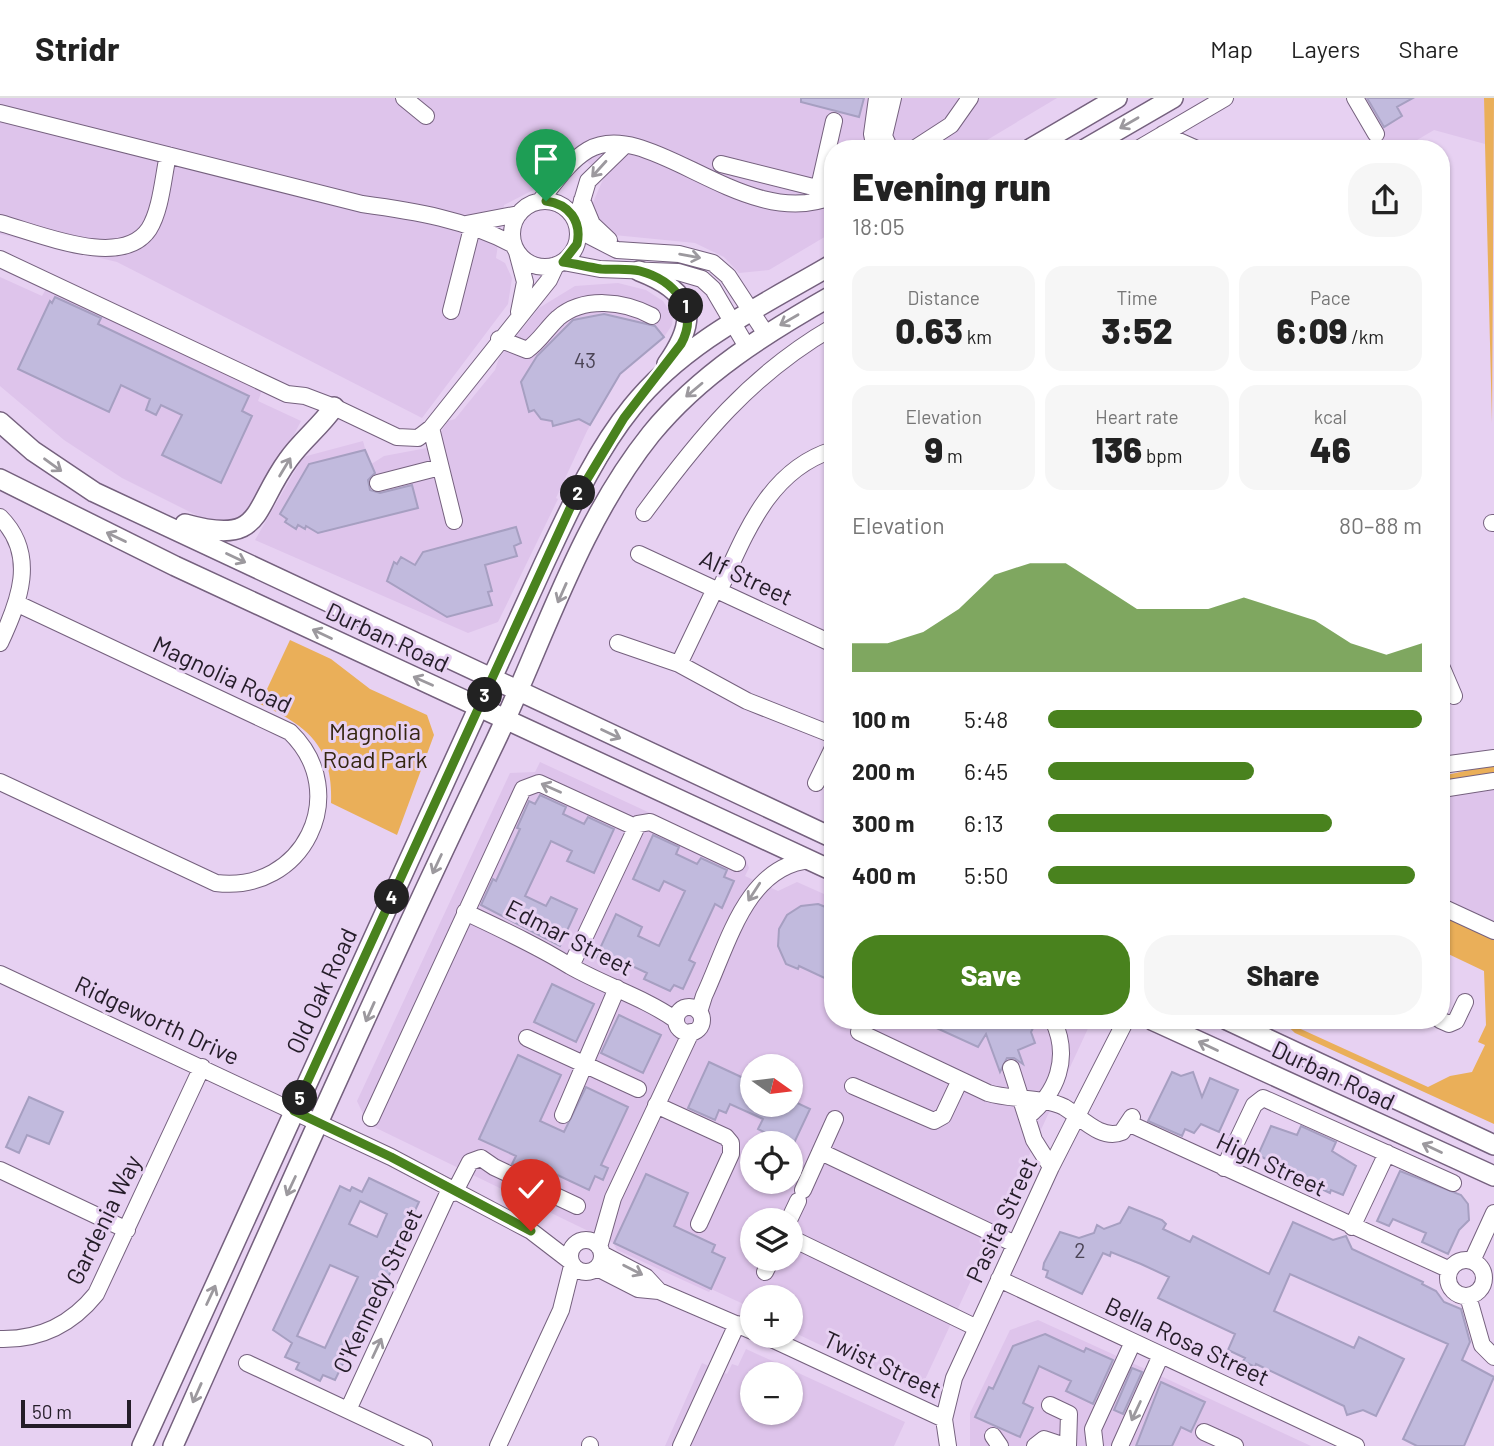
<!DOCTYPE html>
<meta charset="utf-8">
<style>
:root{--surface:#fff;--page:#f6f6f6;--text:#222;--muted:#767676;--line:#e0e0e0;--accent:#49821e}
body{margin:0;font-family:Barlow,sans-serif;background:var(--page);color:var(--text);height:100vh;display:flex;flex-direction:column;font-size:26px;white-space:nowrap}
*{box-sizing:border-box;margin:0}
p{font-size:23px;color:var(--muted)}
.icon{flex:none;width:38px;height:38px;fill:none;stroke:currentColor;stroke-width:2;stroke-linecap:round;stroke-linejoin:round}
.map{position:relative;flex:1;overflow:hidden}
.panel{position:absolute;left:824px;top:42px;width:626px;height:889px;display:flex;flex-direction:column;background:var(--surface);border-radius:28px;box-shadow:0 2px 5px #0004}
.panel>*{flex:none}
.needle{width:46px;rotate:104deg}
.buttons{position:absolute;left:740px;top:956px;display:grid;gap:14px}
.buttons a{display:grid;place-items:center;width:63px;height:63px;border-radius:50%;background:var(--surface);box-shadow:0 2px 5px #0004;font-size:35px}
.scale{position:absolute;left:21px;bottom:18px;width:110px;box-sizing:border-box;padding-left:7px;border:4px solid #241c28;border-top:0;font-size:19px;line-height:24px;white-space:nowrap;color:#241c28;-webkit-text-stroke:5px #e7d1f2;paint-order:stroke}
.pin{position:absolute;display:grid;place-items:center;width:60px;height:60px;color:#fff;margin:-72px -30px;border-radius:50% 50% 50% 0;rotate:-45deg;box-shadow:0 0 7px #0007}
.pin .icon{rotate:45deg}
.km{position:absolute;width:35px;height:35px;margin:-18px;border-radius:50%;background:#222;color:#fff;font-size:19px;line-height:35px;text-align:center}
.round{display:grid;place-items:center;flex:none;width:74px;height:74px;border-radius:28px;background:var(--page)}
.head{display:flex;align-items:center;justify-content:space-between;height:119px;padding:0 28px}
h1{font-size:38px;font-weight:800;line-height:52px}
.metrics{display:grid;grid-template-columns:repeat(3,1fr);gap:10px;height:119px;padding:7px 28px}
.metrics div{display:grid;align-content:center;border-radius:18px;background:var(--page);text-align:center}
.metrics b{font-size:35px;font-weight:800}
.metrics small{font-size:19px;font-weight:400}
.metrics p{font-size:19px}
.chart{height:196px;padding:14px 28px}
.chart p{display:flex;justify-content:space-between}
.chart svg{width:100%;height:126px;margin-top:7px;fill:var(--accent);opacity:.7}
.action{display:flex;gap:14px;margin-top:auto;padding:14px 28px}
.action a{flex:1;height:80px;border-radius:28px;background:var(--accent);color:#fff;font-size:28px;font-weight:800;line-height:80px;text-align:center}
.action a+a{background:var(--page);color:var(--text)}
ul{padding:0 28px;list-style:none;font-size:23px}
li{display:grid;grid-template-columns:112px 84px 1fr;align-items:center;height:52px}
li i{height:18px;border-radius:9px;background:var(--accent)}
header{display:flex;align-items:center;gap:42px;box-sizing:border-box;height:98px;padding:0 35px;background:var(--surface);border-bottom:2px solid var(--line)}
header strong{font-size:33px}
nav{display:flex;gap:38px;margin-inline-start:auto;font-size:24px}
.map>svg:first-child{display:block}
.built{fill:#dec4eb;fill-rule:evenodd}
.green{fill:#eaaf59}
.building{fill:#c1badd;stroke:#a69fc1;stroke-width:2;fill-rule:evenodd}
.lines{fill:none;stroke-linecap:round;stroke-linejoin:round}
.minor-casing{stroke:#75617e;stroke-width:18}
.major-casing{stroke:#75617e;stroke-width:22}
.minor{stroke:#fff;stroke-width:16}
.major{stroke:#fff;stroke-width:19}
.oneway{stroke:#9c999e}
.route-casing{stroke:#fff;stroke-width:14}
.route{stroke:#49821e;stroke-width:9}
.labels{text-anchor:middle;stroke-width:6;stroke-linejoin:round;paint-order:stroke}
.number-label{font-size:21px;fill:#4b4455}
.street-label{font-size:24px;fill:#241c28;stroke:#e7d1f2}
.park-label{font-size:24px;fill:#352611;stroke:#e7d1f2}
</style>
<header>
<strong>Stridr</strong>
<nav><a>Map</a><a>Layers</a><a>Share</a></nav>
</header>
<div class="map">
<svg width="1494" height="1348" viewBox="0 0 1494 1348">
<rect width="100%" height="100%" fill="#e7d1f2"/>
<path class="built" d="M 0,0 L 1057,0 L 972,51 L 833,51 L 833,134 L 769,172 L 739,175 L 724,159 L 695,145 L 614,137 L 603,129 L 592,107 L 604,79 L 574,52 L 537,90 L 504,107 L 496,160 L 505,165 L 512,180 L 508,206 L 422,320 L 117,164 L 0,136 Z
M 1348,0 L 1484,0 L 1485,46 L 1434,32 L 1402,51 L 1378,51 Z
M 0,179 L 42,198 L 47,189 L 262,292 L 258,303 L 301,323 L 259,405 L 239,423 L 210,423 L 202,420 L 122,380 L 64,342 L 0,288 Z
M 618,185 L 646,192 L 663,203 L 673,219 L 672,227 L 664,239 L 620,276 L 587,333 L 556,400 L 558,401 L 498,524 L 468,535 L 255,442 L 303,359 L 363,343 L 369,365 L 373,365 L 384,358 L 443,347 L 441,334 L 448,323 L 455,321 L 495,272 L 499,260 L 539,210 L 575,188 Z
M 540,664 L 745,759 L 749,770 L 745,778 L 778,793 L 797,784 L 833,800 L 833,922 L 1091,924 L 922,1288 L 916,1291 L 863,1267 L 860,1259 L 839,1249 L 831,1252 L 791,1233 L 791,1199 L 752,1199 L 752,1210 L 711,1191 L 709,1194 L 617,1152 L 613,1145 L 372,1028 L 364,1018 L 357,1003 L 510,675 L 535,674 ZM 752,968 L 791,968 L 791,1006 L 752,1006 ZM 752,1045 L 791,1045 L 791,1083 L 752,1083 ZM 752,1122 L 791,1122 L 791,1160 L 752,1160 Z
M 1494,679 L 1494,837 L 1442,813 L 1442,685 Z
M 1038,1222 L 1165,1280 L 1311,1348 L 970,1348 L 970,1315 L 1010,1232 Z
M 746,1251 L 905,1324 L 894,1348 L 665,1348 L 702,1265 L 727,1276 L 732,1266 L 738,1268 ZM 752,1276 L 791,1276 L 791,1314 L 752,1314 Z"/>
<path class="green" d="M 1484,0 L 1494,0 L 1492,325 L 1485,46 Z
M 290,542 L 331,561 L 370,591 L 427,617 L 434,637 L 397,737 L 331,705 C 333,648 308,628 260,606 Z
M 1494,667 L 1494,679 L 1442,685 L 1442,678 L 1446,677 Z
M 1442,813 L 1494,837 L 1494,1026 L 1295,935 L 1281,922 L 1428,989 L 1450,978 L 1472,974 L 1485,947 L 1478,944 L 1486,927 L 1484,873 L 1442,853 Z"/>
<path class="building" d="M 801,0 L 864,0 L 859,19 L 801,4 Z
M 1367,0 L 1413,0 L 1397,9 L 1402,18 L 1384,29 Z
M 55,199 L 101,220 L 98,226 L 249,298 L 242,313 L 252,318 L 221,385 L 162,357 L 182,317 L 161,307 L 156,317 L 146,312 L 150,301 L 121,287 L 109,314 L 18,271 L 50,203 L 52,205 Z
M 604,216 L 655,228 L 664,239 L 620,276 L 590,327 L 579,321 L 553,328 L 552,323 L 541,321 L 534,312 L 529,314 L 521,284 L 537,258 L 573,222 Z
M 365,352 L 375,375 L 368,382 L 370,392 L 380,395 L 412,387 L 418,410 L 318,435 L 306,428 L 305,431 L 298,427 L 296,431 L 285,424 L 287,421 L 280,416 L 309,366 Z
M 516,429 L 521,445 L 514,448 L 517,458 L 485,467 L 492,493 L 488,494 L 492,507 L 447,519 L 387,483 L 394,464 L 397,466 L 401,459 L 415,467 L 423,454 Z
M 540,697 L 566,709 L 563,716 L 584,726 L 588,719 L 614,731 L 594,775 L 567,763 L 572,753 L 551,743 L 525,798 L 546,808 L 551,799 L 577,811 L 560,848 L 481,807 L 493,781 L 496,783 L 520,731 L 517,730 L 529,703 L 535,706 Z
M 653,737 L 679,749 L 676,756 L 697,766 L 701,760 L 727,772 L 724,779 L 734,783 L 722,810 L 715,806 L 689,862 L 695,865 L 683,891 L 674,887 L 670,893 L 644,881 L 647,875 L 626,865 L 623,871 L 596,859 L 616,816 L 642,829 L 638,838 L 659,848 L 685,793 L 664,783 L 659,793 L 633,781 Z
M 818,806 L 833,812 L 833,884 L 799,868 L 798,871 L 786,866 L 778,848 L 779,831 L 787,817 L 801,808 Z
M 552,886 L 594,906 L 576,944 L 534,924 Z
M 619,917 L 661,937 L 643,975 L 601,955 Z
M 919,922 L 1037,922 L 1031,934 L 1035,945 L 1018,952 L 1023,966 L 1014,960 L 1007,960 L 1000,974 L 986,936 L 978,949 Z
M 518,957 L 561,977 L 540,1023 L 564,1034 L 586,989 L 628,1009 L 601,1067 L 608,1070 L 603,1082 L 595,1078 L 589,1092 L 551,1074 L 548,1083 L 512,1066 L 516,1058 L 479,1041 Z
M 709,964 L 752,984 L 752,1006 L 791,1006 L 791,1002 L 810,1011 L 794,1045 L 759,1045 L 764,1034 L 758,1031 L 763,1021 L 730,1006 L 726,1015 L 719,1012 L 715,1022 L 688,1010 Z
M 1172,974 L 1181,978 L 1193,974 L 1202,999 L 1210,980 L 1238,992 L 1219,1034 L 1201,1026 L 1194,1035 L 1185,1031 L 1182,1038 L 1148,1023 Z
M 29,999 L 63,1014 L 49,1046 L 27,1037 L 19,1055 L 6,1049 Z
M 1271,1028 L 1297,1037 L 1301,1028 L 1336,1044 L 1332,1053 L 1356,1068 L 1343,1097 L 1331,1092 L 1330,1095 L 1267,1065 L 1268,1062 L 1258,1057 Z
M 1400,1073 L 1461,1097 L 1468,1106 L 1469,1122 L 1459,1132 L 1448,1156 L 1422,1144 L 1426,1135 L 1393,1121 L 1389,1128 L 1377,1123 Z
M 646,1076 L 688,1095 L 674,1128 L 715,1147 L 712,1154 L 725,1160 L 711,1191 L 614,1145 Z
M 369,1080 L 419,1104 L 404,1136 L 407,1138 L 356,1249 L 352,1247 L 335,1282 L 323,1277 L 320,1283 L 296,1271 L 299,1265 L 285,1259 L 292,1245 L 273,1232 L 340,1088 L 350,1093 L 352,1089 L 362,1094 ZM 360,1103 L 387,1116 L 377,1139 L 349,1126 ZM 330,1167 L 358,1179 L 325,1250 L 297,1238 Z
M 1129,1109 L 1162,1122 L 1166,1126 L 1163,1131 L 1190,1144 L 1193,1138 L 1269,1176 L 1293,1124 L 1333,1142 L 1346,1138 L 1352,1151 L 1423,1184 L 1422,1186 L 1436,1193 L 1444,1204 L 1461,1211 L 1470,1244 L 1462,1262 L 1494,1279 L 1464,1348 L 1417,1348 L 1403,1341 L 1448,1246 L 1290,1176 L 1274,1213 L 1354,1250 L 1359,1239 L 1404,1261 L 1376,1318 L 1363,1312 L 1347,1317 L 1344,1308 L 1256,1266 L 1255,1269 L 1243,1263 L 1245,1260 L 1228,1252 L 1235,1236 L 1158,1200 L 1169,1179 L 1141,1166 L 1111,1154 L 1110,1158 L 1103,1155 L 1082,1196 L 1046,1179 L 1048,1173 L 1043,1171 L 1044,1165 L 1060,1134 L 1079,1140 L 1094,1135 L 1097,1127 L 1104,1131 L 1120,1125 Z
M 1045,1236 L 1084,1254 L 1086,1250 L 1113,1262 L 1093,1306 L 1066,1293 L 1071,1283 L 1039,1268 L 1023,1305 L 1033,1310 L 1020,1339 L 975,1319 L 989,1289 L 993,1291 L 1013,1248 Z
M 1132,1270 L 1142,1274 L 1123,1316 L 1114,1312 Z
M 1161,1284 L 1205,1304 L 1191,1334 L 1181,1329 L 1172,1348 L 1136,1348 Z"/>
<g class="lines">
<g class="minor-casing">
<path id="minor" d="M 404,0 L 426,18
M 1355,0 L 1376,36
M 0,15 L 362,106 C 414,113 468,122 514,147
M 1163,36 L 1197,51
M 875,51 L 872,36 L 877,0
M 890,51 L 884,38 L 893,0
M 914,51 L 951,27 L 970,0
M 1138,51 L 1225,0
M 721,66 L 817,90
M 817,98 L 834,23
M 582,102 L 592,126 L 609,142
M 540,103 C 554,86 568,64 588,52 C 649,17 745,136 833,98
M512 136a33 33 0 1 1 66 0a33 33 0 1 1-66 0Z
M 576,123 L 588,83 L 625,47
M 0,125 C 38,135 122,172 149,131 C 161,112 163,80 168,57
M 466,126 L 519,116
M 578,132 L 617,152 L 679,156 L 713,165 L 728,178 L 766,236
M 517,154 L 525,184 L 519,214
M 0,161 L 287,296 L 305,298 L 334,309 L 397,339 L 418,340 L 431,330 L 549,182 L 556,167
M 563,164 L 600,171 L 678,174 L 702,181 L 713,191 L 747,249
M 451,213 L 472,130
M 499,241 L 527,252 C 539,244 547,230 558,220 C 584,198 624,203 652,218
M 431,330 L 454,423
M 378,385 L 440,369
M 644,415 C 700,339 750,277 833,229
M 0,419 C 38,457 19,504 0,545
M 1492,425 L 1494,425
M 639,456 L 833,546
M 719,493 C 745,437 768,372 833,352
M 618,545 L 679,566 L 747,603 L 833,637
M 679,566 L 715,491
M 1442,570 L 1454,598
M 1442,667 L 1494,660
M 0,684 L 216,785 C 303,796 353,695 290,634 L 18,506
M 816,685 L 833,650
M 1442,691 L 1494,683
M 1442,809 L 1494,833
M 465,814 C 501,831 536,847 570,868 C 605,888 643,899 676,922
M 571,868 L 638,726 L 650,724 L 737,765
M 0,876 L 391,1059 L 531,1133 L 570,1163
M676 922a13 13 0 1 1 26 0a13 13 0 1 1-26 0Z
M 699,914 L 704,898 C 728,847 746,767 811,762
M 1440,922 L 1449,926 L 1456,923 L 1465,904
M 859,934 L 988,995 C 1011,1002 1045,999 1064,1009 C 1081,1019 1101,1043 1122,1034 L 1132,1019
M 527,940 L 638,991
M 1011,970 L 1034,1042 L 1051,1069
M 853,988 L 934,1023 L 943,1018 L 960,982
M 656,1007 L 726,1039 L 731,1045 L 731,1056 L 699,1126
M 563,1017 L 617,890
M 1027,1019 C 1057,995 1071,960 1053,922
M 371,1020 L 523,691 L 539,685 L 635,729
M 1128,1025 L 1450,1172
M 821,1054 L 1015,1146
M 1224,1070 L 1254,1007 L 1263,1000 L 1453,1085
M 0,1072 L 127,1132
M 803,1092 L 835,1021
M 454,1095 L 470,1064 L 481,1060 L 494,1069 L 577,1108
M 789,1122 L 798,1103
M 1352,1129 L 1387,1055
M 791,1140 L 977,1230
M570 1158a16 16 0 1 1 32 0a16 16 0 1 1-32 0Z
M 599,1149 L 613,1100 L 691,934
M 602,1156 L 646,1179 L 659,1193
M1448 1180a18 18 0 1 1 36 0a18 18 0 1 1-36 0Z
M 1472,1163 L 1494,1115
M 597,1170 L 638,1191 L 659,1193 L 752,1233
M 765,1174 L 772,1160
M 999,1181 L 1356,1348
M 1468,1198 L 1482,1247 L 1494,1259
M 763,1237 L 944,1321
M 0,1241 C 39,1242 71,1227 96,1196 L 202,969
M 247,1265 L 424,1348
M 1050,1307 L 1069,1316 L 1068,1348
M 348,1312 L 449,1093
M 1204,1334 L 1235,1348
M 993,1338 L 1000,1348
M 498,1348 L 561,1212 L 572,1168
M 590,1348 L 590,1347
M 681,1348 L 737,1226
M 948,1348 L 944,1321 L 954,1280 L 1051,1069 L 1126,922
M 1035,1348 L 1044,1341 L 1065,1348
M 1095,1348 L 1093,1331 L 1133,1244
M 1120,1348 L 1161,1257"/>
</g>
<g class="major-casing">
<path id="major" d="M 1030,51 L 1117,0
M 1085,51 L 1173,0
M 639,173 C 693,194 700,219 667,266
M 0,324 L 33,353 L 94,394 L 833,740
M 0,381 L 175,468 L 833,773
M 185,426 C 264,448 251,413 288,362 C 301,343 320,329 334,309
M 1152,922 L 1494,1078
M 1227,922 L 1494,1047
M 142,1348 L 543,468 C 569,413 594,356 632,309 C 684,244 763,207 833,166
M 173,1348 C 278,1113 383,877 495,644 C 544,541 579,426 651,336 C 700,276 766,235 833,197"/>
</g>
<use href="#minor" class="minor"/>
<use href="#major" class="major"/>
</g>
<defs><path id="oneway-shaft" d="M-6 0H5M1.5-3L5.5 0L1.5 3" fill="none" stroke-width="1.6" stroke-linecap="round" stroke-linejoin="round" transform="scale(1.75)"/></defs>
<g class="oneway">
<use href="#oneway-shaft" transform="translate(1129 25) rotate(150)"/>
<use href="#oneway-shaft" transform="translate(599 71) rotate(132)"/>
<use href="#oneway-shaft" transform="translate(690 158) rotate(10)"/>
<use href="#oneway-shaft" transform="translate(789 222) rotate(150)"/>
<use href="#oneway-shaft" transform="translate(694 292) rotate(140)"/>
<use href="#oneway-shaft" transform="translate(53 367) rotate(36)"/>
<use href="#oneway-shaft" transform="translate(285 369) rotate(-59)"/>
<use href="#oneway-shaft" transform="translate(116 439) rotate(-154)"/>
<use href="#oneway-shaft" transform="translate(236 460) rotate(25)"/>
<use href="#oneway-shaft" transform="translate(562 495) rotate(114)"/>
<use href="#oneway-shaft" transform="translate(322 536) rotate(-155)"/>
<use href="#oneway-shaft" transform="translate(423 583) rotate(-156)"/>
<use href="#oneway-shaft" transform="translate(611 636) rotate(25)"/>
<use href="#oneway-shaft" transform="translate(551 690) rotate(-156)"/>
<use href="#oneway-shaft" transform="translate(437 766) rotate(115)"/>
<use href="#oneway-shaft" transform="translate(754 794) rotate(123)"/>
<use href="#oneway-shaft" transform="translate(370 914) rotate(114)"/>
<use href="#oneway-shaft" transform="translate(1208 948) rotate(-155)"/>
<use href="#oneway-shaft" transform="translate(1432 1050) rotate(-155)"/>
<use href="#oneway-shaft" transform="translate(291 1088) rotate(115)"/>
<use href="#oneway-shaft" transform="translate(633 1172) rotate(27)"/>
<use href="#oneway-shaft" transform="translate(211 1197) rotate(-65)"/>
<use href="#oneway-shaft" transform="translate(377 1250) rotate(-65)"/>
<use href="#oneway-shaft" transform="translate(197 1295) rotate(114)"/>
<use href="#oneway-shaft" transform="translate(1136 1313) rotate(115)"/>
</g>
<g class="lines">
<g class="route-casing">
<path id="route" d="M 531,1133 L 391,1059 L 294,1013 L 571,408 L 624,320 L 681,246 C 700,212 674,182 640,173 C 628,170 614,172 601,171 C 588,169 576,166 563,164 L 577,146 C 582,123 569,106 546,103"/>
</g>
<use href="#route" class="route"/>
</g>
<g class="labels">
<g class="number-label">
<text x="585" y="270">43</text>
<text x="1080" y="1160">2</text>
</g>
<g class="street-label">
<text transform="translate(746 480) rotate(25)" y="8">Alf Street</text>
<text transform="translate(387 540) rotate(25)" y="8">Durban Road</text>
<text transform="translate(222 577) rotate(25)" y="8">Magnolia Road</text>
<text transform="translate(569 840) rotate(27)" y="8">Edmar Street</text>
<text transform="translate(322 893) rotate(-65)" y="8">Old Oak Road</text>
<text transform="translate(157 923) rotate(25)" y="8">Ridgeworth Drive</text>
<text transform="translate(1333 978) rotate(25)" y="8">Durban Road</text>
<text transform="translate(1271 1067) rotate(25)" y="8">High Street</text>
<text transform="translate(104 1122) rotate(-64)" y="8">Gardenia Way</text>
<text transform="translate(1002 1122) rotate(-65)" y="8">Pasita Street</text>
<text transform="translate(378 1193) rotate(-65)" y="8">O'Kennedy Street</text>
<text transform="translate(1187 1244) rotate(25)" y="8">Bella Rosa Street</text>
<text transform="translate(882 1267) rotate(25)" y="8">Twist Street</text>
</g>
<g class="park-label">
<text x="375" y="642">Magnolia<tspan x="375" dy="28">Road Park</tspan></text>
</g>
</g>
</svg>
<div class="buttons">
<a><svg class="needle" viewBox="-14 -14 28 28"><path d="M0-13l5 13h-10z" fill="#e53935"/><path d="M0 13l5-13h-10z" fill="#767676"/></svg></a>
<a><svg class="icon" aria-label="locate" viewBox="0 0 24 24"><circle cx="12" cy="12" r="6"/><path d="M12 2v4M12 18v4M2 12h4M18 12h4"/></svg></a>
<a><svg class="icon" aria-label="layers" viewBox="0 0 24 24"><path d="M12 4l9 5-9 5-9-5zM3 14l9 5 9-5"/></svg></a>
<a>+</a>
<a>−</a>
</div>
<div class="scale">50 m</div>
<div class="pin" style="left:546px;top:103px;background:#1e9e55"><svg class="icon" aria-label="arrive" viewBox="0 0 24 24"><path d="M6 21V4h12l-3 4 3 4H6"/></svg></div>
<div class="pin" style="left:531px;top:1133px;background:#d93025"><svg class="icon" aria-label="check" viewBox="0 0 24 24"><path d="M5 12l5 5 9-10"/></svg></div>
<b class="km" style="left:686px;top:208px">1</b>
<b class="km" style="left:578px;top:395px">2</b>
<b class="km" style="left:485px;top:597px">3</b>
<b class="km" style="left:392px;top:799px">4</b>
<b class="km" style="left:300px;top:1000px">5</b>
<section class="panel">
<div class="head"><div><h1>Evening run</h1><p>18:05</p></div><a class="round"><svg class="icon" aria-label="share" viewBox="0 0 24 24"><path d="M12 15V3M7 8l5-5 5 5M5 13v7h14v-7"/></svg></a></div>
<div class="metrics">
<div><p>Distance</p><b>0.63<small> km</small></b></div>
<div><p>Time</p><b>3:52</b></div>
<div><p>Pace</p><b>6:09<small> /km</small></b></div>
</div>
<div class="metrics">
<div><p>Elevation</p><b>9<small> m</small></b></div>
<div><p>Heart rate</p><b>136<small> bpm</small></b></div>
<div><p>kcal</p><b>46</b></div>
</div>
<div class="chart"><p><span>Elevation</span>80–88 m</p>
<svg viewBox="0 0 160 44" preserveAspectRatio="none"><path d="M0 44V34L10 34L20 30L30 22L40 10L50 6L60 6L70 14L80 22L90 22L100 22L110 18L120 22L130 26L140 34L150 38L160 34V44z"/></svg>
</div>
<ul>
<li><b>100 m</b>5:48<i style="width:100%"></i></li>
<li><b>200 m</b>6:45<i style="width:55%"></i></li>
<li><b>300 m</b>6:13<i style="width:76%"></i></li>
<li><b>400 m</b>5:50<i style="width:98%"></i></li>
</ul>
<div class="action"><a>Save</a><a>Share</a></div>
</section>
</div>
